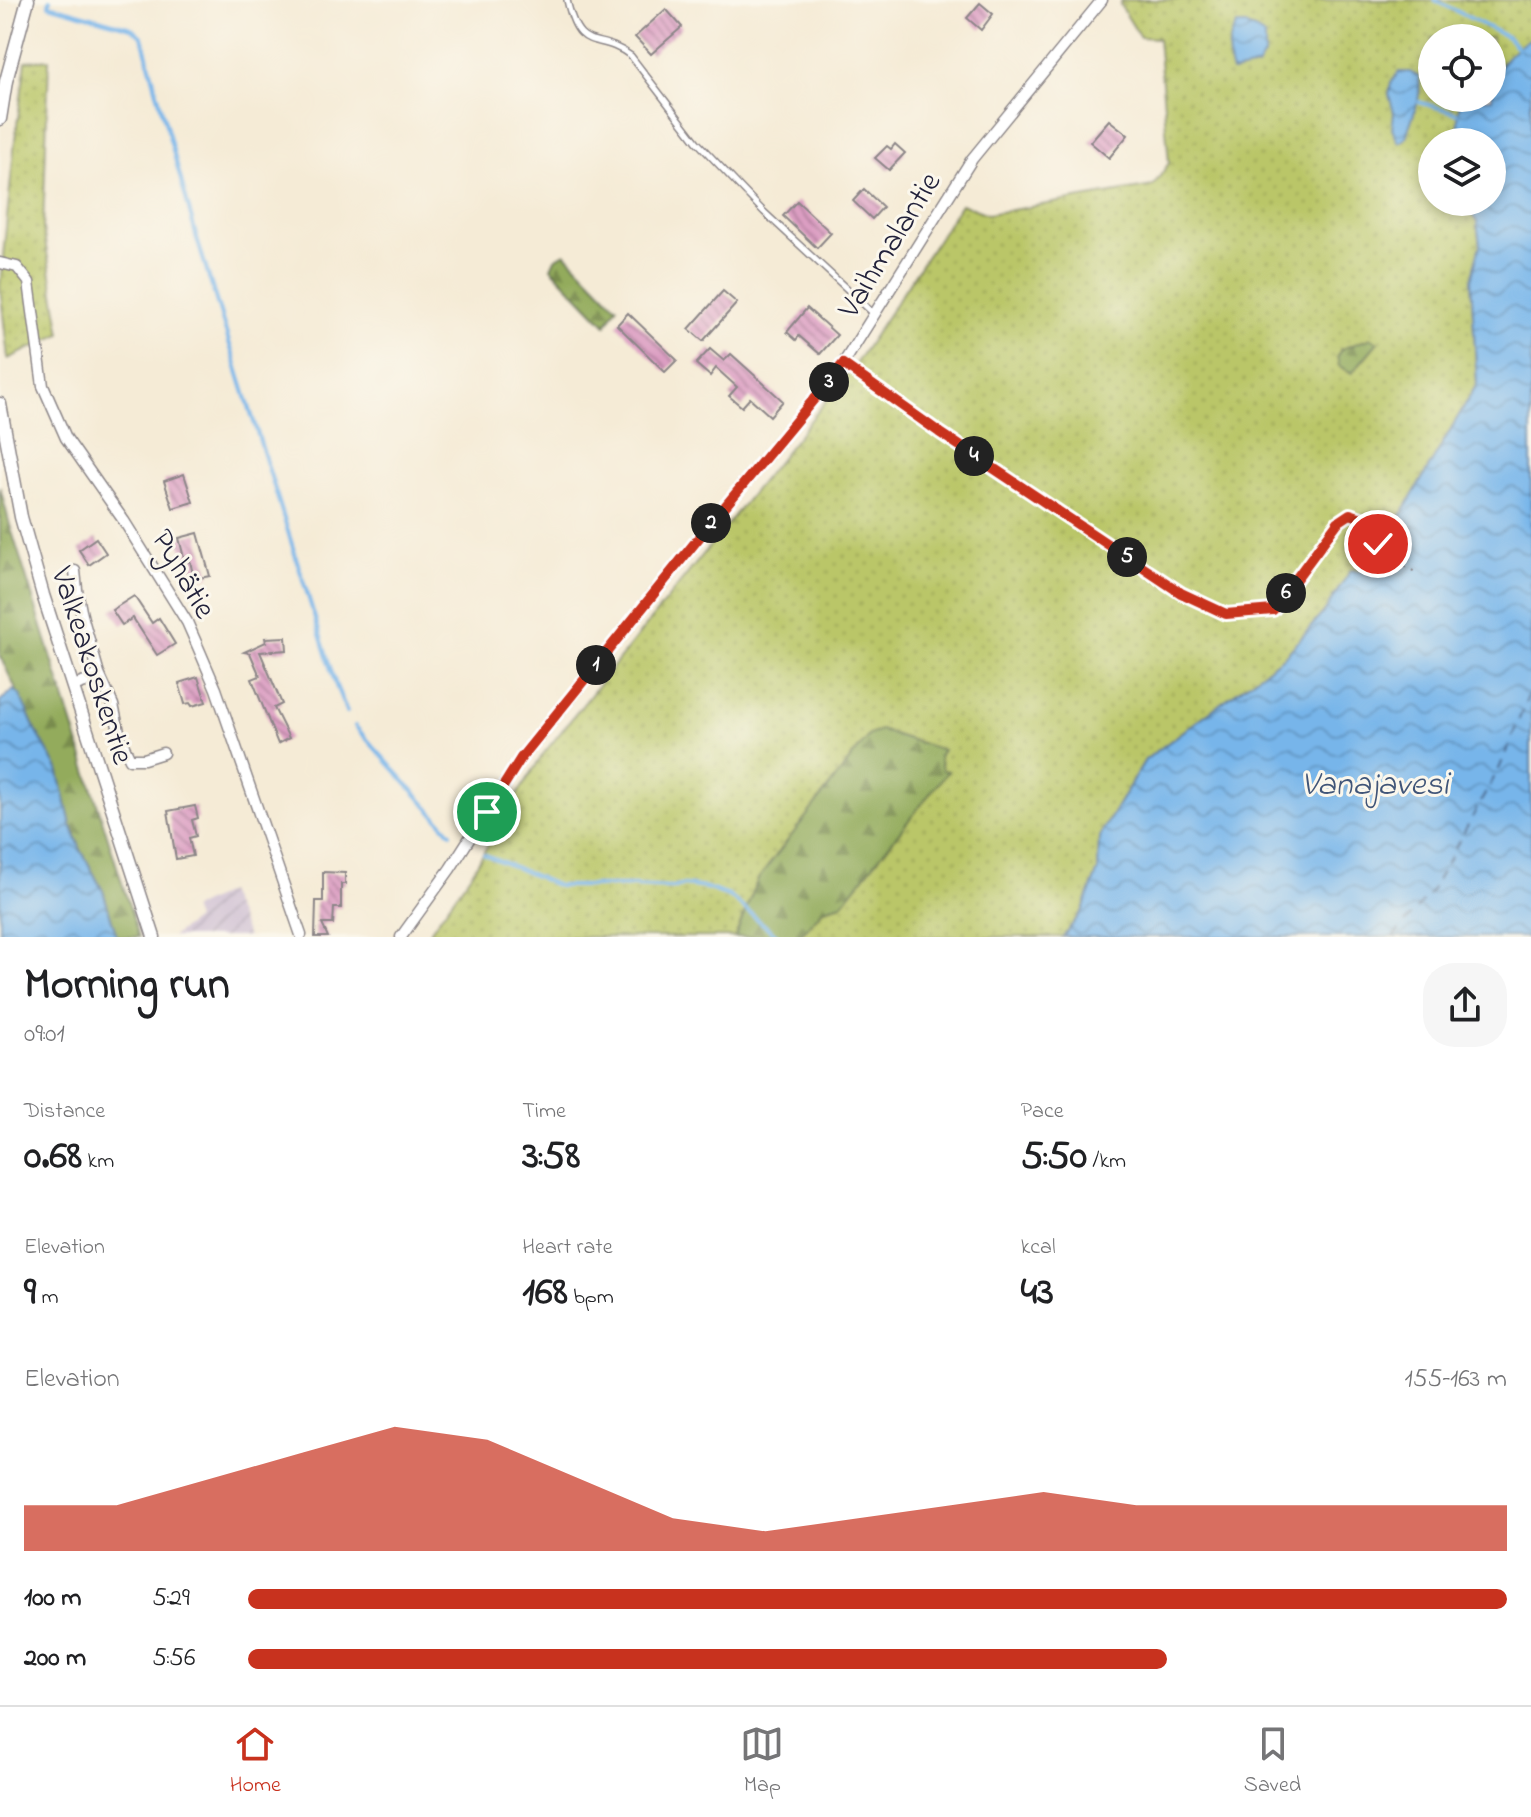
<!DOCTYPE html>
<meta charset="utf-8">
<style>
:root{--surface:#fff;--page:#f6f6f6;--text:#202124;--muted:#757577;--line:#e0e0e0;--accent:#c8321e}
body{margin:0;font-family:"Indie Flower",sans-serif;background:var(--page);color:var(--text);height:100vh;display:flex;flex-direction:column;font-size:30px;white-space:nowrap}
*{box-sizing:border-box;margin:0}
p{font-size:26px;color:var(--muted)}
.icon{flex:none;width:44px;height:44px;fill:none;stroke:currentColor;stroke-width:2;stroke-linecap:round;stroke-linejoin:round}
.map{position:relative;height:937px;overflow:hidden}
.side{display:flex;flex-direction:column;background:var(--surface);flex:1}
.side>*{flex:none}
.tools{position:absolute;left:1418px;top:24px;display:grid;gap:16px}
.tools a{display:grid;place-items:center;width:88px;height:88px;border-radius:50%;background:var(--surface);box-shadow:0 4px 12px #0003;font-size:40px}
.pin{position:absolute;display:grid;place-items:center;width:68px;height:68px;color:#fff;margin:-34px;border:4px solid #fff;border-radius:50%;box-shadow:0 2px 8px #0007}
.km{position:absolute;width:40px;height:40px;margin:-20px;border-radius:50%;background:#222;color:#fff;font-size:22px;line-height:40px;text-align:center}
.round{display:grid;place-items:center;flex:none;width:84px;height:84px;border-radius:32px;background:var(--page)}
.head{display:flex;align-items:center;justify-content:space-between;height:136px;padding:0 24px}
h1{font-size:44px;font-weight:700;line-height:60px}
.stats{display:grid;grid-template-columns:repeat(3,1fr);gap:12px;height:136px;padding:8px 24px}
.stats div{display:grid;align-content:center}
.stats b{font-size:40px;font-weight:700}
.stats small{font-size:22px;font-weight:400}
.stats p{font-size:22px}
.chart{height:224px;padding:16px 24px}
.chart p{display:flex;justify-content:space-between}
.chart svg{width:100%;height:144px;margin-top:8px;fill:var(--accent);opacity:.7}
ul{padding:0 24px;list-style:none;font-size:26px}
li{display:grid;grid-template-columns:128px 96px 1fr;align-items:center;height:60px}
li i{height:20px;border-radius:10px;background:var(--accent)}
.dock{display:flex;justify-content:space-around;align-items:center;height:112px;border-top:2px solid var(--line);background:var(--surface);font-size:22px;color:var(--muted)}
.dock a{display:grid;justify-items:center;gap:4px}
.dock .on{color:var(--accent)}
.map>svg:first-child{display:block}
.industrial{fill:url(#industrial-furrows)}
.grass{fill:url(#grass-dots);stroke:#6e7452;stroke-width:2}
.forest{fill:url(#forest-firs);stroke:#5a664c;stroke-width:2}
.water{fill:url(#water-waves);stroke:#4c6c92;stroke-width:2}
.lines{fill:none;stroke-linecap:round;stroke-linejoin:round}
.stream{stroke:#77b5ea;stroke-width:4}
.ferry{stroke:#405578;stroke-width:2;stroke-dasharray:10 8;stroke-linecap:butt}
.building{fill:url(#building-back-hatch)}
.service-casing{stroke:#8c8688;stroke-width:8}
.minor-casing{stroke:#8c8688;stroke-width:13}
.tertiary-casing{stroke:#8c8688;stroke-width:15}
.path{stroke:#8c8688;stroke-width:2;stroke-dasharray:2 6;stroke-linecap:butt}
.service{stroke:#fff;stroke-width:5}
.minor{stroke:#fff;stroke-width:10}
.tertiary{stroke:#fff;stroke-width:12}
.route-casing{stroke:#fff;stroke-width:16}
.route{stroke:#c8321e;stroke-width:10}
.labels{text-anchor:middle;stroke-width:6;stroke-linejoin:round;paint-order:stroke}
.street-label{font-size:32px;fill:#22223b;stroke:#fbf7ec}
.water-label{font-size:34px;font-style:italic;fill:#405578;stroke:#fbf7ec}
</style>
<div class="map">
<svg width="1531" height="937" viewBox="0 0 1531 937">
<defs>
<pattern id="industrial-furrows" width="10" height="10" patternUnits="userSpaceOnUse" patternTransform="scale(2)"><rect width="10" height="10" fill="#cdbed2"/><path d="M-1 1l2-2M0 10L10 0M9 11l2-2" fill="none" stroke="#b0a3b5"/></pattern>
<pattern id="grass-dots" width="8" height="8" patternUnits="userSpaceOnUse" patternTransform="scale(2)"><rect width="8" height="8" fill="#bac668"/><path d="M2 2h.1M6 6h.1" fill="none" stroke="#a0aa5b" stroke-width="1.8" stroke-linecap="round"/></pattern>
<pattern id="forest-firs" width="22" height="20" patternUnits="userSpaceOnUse" patternTransform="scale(2)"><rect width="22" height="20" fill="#93ab5c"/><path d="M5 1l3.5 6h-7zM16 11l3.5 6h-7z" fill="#788b4d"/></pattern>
<pattern id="water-waves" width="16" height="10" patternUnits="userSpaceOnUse" patternTransform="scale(2)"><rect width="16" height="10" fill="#77b5ea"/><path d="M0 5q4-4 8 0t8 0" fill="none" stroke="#6193bf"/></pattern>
<pattern id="building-back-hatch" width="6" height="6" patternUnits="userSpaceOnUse" patternTransform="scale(2)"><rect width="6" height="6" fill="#dc9ec2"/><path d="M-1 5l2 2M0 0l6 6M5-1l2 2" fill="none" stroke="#b2809f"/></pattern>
</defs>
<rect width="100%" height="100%" fill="#fbf7ec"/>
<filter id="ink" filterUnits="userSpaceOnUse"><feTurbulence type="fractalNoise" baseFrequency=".0125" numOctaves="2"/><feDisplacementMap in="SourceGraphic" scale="16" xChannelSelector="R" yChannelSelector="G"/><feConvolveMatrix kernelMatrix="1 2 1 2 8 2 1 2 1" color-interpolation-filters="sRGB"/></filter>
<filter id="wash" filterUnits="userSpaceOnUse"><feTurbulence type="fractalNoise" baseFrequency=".006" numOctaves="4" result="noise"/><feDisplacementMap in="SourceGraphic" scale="32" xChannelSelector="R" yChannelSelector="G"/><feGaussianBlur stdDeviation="1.8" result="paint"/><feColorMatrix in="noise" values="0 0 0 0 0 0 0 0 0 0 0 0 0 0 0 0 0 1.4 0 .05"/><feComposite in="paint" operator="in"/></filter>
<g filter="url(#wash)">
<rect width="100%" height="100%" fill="#f5ebd6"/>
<path class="industrial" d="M 227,892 L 248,937 L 172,937 L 196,919 L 192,909 Z"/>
<path class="grass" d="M 1122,0 L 1531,0 L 1531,38 L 1500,64 L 1492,82 L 1492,38 L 1432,38 L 1432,98 L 1461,98 C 1457,114 1454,132 1471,142 L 1432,142 L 1432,202 L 1464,202 L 1477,222 L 1480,245 L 1471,280 L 1477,384 L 1396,524 C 1396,547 1409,553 1393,575 L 1351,570 L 1324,612 L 1287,654 L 1145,760 L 1099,837 L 1098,870 L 1083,910 L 1063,937 L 426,937 L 473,871 L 507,811 L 544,753 L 854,366 L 961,204 L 988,214 L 1153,186 L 1169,163 L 1158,38 L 1140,37 L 1120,5 Z
M 49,59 L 43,229 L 61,334 L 8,359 L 0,286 L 15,139 L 26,61 Z"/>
<path class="forest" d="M 565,253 L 617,307 L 606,325 L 551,268 L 555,259 Z
M 1371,338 L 1378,342 L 1352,373 L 1339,366 L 1337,356 L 1341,349 Z
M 0,487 L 10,525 L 139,937 L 117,937 L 103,891 L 81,850 L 71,825 L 58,769 L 34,727 L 0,656 Z
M 880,730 L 943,750 L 939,756 L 942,770 L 948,771 L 842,904 L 824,909 L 799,937 L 735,937 L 758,879 L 869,735 Z"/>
<path class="water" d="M 1237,25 L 1246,25 L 1265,36 L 1265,54 L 1257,67 L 1232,72 C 1226,57 1228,38 1237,25 Z
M 1531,38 L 1531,937 L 1063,937 L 1083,910 L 1098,870 L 1099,837 L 1145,760 L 1287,654 L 1324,612 L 1351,570 L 1392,575 C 1410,553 1396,547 1396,524 L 1477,384 L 1471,280 L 1480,245 L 1477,222 L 1464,202 L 1492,202 L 1492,142 C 1486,142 1477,144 1471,142 C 1453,137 1458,110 1461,98 L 1492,98 C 1492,69 1507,53 1531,38 Z
M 1399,72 L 1410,72 L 1419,77 C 1422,104 1412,113 1406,138 L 1399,143 L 1392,128 L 1394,113 L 1389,95 L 1391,82 Z
M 14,690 L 20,695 L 34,727 L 58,769 L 71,825 L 81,850 L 103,891 L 117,937 L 0,937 L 0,701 Z"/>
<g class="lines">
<path class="stream" d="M 50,0 L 49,5 L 131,28 L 142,37 L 197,239 L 336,686 L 347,712
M 1435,0 L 1507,37 L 1518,48
M 1419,102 L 1457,113
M 355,726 L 451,833
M 484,854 L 558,886 L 635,886 L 673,888 L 684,885 L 706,888 L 729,896 L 779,937"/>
<path class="ferry" d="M 1393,937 L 1430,893 L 1500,767 L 1531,689"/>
</g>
<g id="blocks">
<path class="building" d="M 980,3 L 993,14 L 981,30 L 967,18 Z
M 666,9 L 682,27 L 651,54 L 635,37 Z
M 1109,120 L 1128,135 L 1109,158 L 1090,142 Z
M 895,144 L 905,153 L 889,170 L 875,158 L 887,146 L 891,149 Z
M 864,189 L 883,207 L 872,219 L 853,201 Z
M 797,201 L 831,233 L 817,248 L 783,216 Z
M 723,291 L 737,303 L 703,341 L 689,329 Z
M 807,308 L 837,335 L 820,354 L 799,336 L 796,340 L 787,332 Z
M 628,313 L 677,360 L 665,372 L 617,325 Z
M 710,349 L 724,361 L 731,354 L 783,401 L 770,416 L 750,398 L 742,407 L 729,396 L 737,387 L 716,368 L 710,376 L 696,364 Z
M 184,474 L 193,502 L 173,508 L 164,481 Z
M 198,533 L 210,576 L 194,579 L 190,561 L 185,562 L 179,538 Z
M 96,538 L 106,553 L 89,565 L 79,550 Z
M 134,596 L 152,623 L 159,618 L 175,644 L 157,655 L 133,618 L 122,625 L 112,610 Z
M 286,637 L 287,650 L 260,652 L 282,704 L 274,708 L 289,738 L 278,744 L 252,679 L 260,676 L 250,653 L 244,652 L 266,642 L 265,638 Z
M 198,677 L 206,702 L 192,706 L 190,703 L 185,704 L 179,683 Z
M 195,806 L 198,818 L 192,820 L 196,836 L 189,838 L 193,856 L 176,859 L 168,811 Z
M 323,872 L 345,873 L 345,884 L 341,884 L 341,908 L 334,908 L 333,924 L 322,924 L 328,937 L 315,937 L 316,901 L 323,901 Z"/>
</g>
</g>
<g filter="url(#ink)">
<use href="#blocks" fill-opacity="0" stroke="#8c8688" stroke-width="2"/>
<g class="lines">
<g class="service-casing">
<path id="service" d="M 567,0 C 580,57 597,30 631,56 L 697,142 L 764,212 L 875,315"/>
</g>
<g class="minor-casing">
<path id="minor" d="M 0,263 L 17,267 L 29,282 L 43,386 L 66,438 L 124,521 L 187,622 L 198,647 L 216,689 L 301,935
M 99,674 L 113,705 L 121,740 L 130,759 L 144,759 L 163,753
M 73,686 L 88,681 L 99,674 C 89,636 78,613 75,571
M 401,937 L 450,869 L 521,758 L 698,539 L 843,364 L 972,159 L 1102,0"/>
</g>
<g class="tertiary-casing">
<path id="tertiary" d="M 0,119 L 6,81 L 28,0
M 0,404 L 21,517 L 43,595 L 154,937"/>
</g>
<path class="path" d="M 851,370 L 939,432 L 1181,593 L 1226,614 L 1273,610 L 1338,522 L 1350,514 C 1372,521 1372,540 1389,555 C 1397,563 1408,568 1417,573"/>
<use href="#service" class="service"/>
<use href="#minor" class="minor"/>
<use href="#tertiary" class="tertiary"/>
</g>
</g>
<g class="lines" filter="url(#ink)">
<g class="route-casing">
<path id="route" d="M 487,812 L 521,758 L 698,539 L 843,364 L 939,432 L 1181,593 L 1226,614 L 1273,610 L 1338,522 L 1350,514 L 1362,518 L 1378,544"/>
</g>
<use href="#route" class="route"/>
</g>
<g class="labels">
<g class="street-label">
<text transform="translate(888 244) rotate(-58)" y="11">Vaihmalantie</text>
<text transform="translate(185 573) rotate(60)" y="11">Pyhätie</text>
<text transform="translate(94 665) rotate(72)" y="11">Valkeakoskentie</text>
</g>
<g class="water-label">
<text x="1375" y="794">Vanajavesi</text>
</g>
</g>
</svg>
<div class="tools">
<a><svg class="icon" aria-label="locate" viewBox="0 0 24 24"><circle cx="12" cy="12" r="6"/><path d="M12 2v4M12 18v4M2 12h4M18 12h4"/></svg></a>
<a><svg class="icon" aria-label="layers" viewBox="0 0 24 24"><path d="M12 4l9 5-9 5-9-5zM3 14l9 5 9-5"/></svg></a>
</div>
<div class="pin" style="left:487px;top:812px;background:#1e9e55"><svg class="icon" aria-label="arrive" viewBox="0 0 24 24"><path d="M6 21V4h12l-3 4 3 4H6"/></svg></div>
<div class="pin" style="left:1378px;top:544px;background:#d93025"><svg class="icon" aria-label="check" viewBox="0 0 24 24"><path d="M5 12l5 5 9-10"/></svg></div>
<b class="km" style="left:596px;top:665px">1</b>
<b class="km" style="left:711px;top:523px">2</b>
<b class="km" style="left:829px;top:382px">3</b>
<b class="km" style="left:974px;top:456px">4</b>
<b class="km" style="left:1127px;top:557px">5</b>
<b class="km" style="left:1286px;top:593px">6</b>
</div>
<section class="side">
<div class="head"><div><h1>Morning run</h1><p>09:01</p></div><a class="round"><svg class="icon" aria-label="share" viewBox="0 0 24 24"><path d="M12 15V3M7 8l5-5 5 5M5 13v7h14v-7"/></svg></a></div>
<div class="stats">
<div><p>Distance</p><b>0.68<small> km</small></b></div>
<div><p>Time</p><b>3:58</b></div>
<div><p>Pace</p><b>5:50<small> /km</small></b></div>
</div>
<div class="stats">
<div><p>Elevation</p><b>9<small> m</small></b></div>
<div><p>Heart rate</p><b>168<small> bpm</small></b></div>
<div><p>kcal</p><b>43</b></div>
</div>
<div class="chart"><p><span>Elevation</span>155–163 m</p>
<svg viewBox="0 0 160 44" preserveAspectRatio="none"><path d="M0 44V30L10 30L20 22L30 14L40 6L50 10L60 22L70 34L80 38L90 34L100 30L110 26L120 30L130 30L140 30L150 30L160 30V44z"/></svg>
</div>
<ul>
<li><b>100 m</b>5:29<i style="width:100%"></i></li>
<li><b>200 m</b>5:56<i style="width:73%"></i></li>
</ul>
</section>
<nav class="dock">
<a class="on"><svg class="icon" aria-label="home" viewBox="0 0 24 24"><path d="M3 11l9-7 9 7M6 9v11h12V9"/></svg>Home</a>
<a><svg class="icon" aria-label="map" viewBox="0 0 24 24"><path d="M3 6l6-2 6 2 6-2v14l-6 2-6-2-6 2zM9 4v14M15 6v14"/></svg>Map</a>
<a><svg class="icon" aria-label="saved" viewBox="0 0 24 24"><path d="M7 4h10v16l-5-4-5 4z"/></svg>Saved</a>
</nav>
